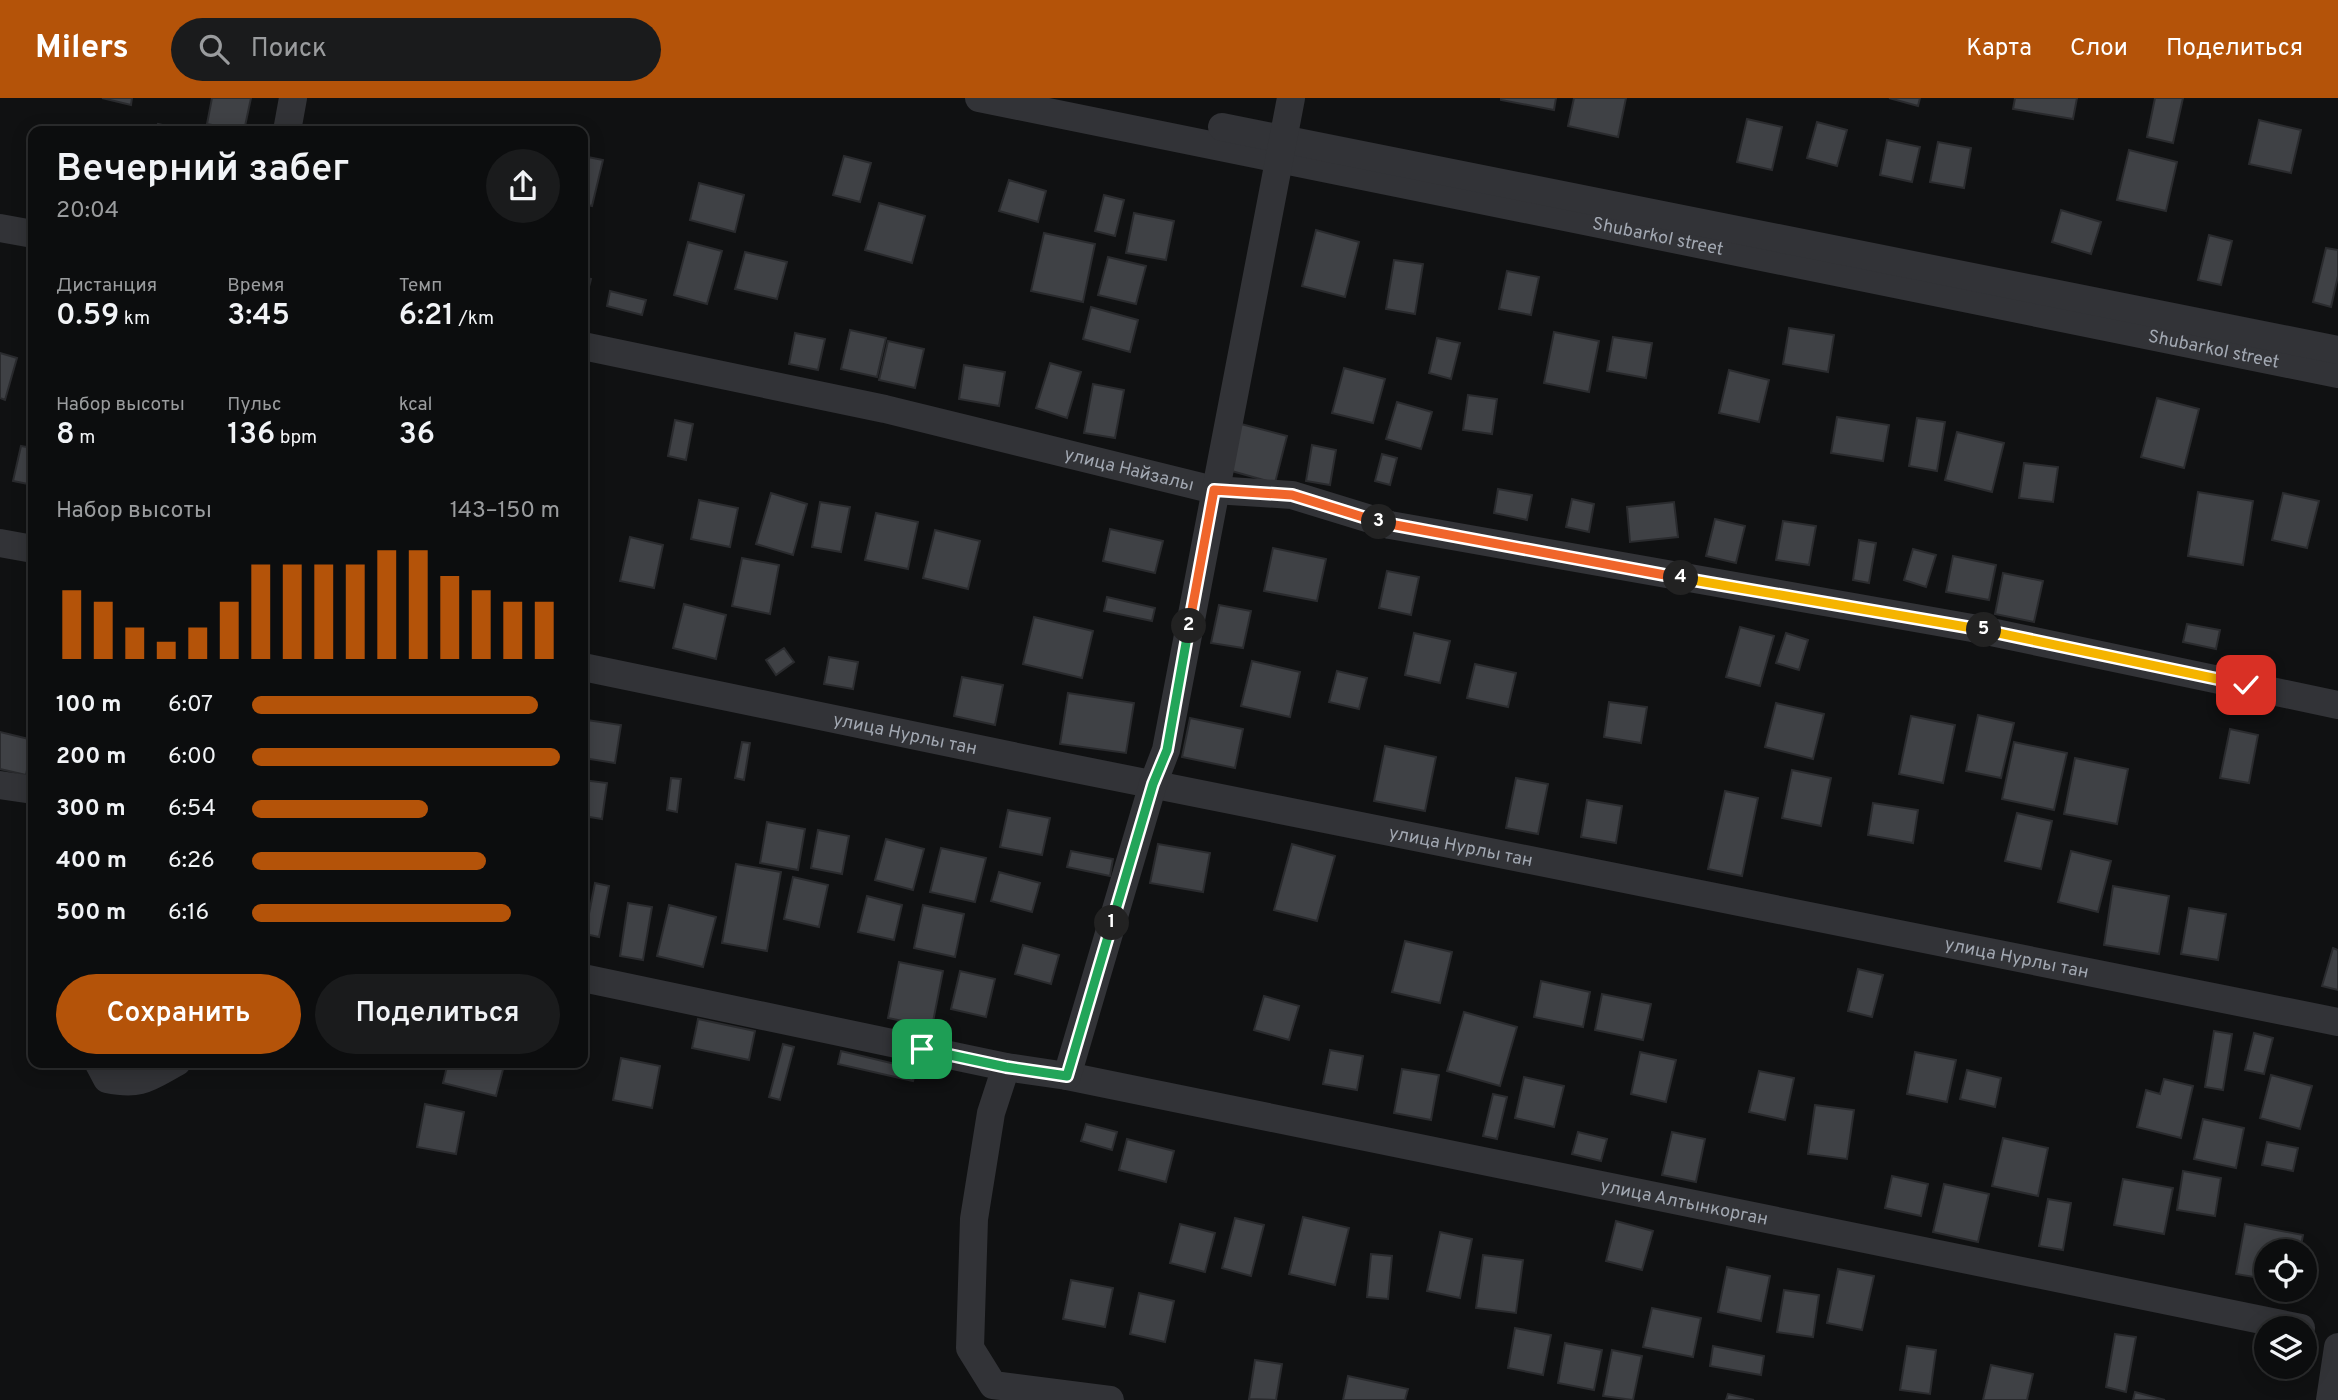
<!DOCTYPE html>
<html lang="ru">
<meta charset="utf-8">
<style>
:root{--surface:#0c0d0e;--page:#1a1b1c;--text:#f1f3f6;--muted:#9a9c9e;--line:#2c2d2e;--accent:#b45309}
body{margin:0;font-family:Overpass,sans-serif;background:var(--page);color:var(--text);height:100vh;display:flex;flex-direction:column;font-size:26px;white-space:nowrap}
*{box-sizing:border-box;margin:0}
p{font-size:23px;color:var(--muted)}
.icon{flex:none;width:38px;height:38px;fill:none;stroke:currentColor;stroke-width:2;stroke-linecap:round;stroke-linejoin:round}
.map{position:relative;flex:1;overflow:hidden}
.details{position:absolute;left:28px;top:28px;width:560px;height:942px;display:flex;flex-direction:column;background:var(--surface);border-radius:14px;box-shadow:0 4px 18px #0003,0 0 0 2px var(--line)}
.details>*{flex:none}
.tools{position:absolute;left:2254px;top:1141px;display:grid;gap:14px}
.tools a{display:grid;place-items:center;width:63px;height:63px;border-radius:50%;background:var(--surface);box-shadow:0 4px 18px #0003,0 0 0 2px var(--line);font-size:35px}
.pin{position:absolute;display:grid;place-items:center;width:60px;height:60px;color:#fff;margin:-30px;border-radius:14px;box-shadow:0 4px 10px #0006}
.km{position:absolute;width:35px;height:35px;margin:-18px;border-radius:50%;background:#222;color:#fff;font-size:19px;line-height:35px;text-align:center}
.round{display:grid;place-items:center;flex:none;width:74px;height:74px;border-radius:37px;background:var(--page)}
.summary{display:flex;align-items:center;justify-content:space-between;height:119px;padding:0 28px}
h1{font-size:38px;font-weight:600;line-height:52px}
.metrics{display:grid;grid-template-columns:repeat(3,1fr);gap:10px;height:119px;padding:7px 28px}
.metrics div{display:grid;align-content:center}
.metrics b{font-size:30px;font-weight:600}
.metrics small{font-size:19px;font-weight:400}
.metrics p{font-size:19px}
.chart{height:196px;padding:14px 28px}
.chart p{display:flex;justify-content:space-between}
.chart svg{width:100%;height:126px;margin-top:7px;stroke:var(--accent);stroke-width:6}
.action{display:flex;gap:14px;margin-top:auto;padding:14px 28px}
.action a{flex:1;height:80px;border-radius:42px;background:var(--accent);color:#fff;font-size:28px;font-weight:600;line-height:80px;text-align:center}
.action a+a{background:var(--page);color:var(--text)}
ul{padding:0 28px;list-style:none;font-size:23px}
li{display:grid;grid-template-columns:112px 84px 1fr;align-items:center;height:52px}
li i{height:18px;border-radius:9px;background:var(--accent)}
header{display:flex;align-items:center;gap:42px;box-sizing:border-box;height:98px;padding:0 35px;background:var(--accent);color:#fff}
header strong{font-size:33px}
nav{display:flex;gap:38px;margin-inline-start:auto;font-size:24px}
.search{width:490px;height:63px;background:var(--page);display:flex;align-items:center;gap:18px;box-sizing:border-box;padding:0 24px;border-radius:38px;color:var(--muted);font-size:26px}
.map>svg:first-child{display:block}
.building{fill:#3f4145;stroke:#2a2b2e;stroke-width:2}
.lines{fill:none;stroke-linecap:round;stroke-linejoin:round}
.minor{stroke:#323337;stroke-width:28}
.split-1-casing{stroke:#fff;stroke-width:14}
.split-2-casing{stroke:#fff;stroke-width:14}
.split-3-casing{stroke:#fff;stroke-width:14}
.split-4-casing{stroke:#fff;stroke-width:14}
.split-5-casing{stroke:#fff;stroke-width:14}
.split-6-casing{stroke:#fff;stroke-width:14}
.split-1{stroke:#22a559;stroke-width:9}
.split-2{stroke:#22a559;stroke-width:9}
.split-3{stroke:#f0652b;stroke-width:9}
.split-4{stroke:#f0652b;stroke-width:9}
.split-5{stroke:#f5b400;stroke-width:9}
.split-6{stroke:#f5b400;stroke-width:9}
.labels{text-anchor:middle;stroke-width:5;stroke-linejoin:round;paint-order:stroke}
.street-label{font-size:18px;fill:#a2a8b2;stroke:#0c0c0d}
</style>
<header>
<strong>Milers</strong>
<div class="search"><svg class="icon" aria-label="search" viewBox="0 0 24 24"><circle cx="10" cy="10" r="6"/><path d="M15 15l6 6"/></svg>Поиск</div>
<nav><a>Карта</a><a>Слои</a><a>Поделиться</a></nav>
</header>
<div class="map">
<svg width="2338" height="1302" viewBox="0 0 2338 1302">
<rect width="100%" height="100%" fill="#101112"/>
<path class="building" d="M 102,0 L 132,0 L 131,7 Z
M 212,0 L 251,0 L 244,33 L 207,26 Z
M 1501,0 L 1556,0 L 1554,12 L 1501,2 Z
M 1574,0 L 1626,0 L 1618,39 L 1568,28 Z
M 1889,0 L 1920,0 L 1918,8 Z
M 2015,0 L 2077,0 L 2073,21 L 2013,11 Z
M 2155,0 L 2183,0 L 2173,45 L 2147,39 Z
M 1747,21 L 1782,29 L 1772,72 L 1737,64 Z
M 2259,22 L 2301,32 L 2291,75 L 2249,66 Z
M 1817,24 L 1847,32 L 1837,68 L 1807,60 Z
M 158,26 L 190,33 L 156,33 Z
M 1887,42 L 1920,49 L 1912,84 L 1880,77 Z
M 1938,44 L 1971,50 L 1964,90 L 1930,84 Z
M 2129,52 L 2177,64 L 2166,113 L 2117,102 Z
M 583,58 L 603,62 L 592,108 L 583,106 Z
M 844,58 L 871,65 L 860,104 L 833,97 Z
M 1009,82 L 1046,93 L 1038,124 L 999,113 Z
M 699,85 L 744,97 L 735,134 L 690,122 Z
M 1104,97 L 1124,102 L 1115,138 L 1095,133 Z
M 879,105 L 925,118 L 912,165 L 865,152 Z
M 2061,112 L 2101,124 L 2091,156 L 2052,144 Z
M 1134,115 L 1174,123 L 1166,162 L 1126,155 Z
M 1316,132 L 1359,144 L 1345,199 L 1302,188 Z
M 1044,135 L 1095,146 L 1083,204 L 1031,193 Z
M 2209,137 L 2232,143 L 2221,187 L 2198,182 Z
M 688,144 L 722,153 L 707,206 L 674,197 Z
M 2326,150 L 2338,152 L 2338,178 L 2331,209 L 2313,204 Z
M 745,154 L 787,164 L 777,201 L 735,191 Z
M 1108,159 L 1146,168 L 1136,206 L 1098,197 Z
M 1394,162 L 1423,166 L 1415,216 L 1386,211 Z
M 1507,173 L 1539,179 L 1531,217 L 1499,211 Z
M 583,179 L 591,181 L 583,212 Z
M 610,193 L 646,202 L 642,217 L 607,208 Z
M 1091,209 L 1138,222 L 1130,254 L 1083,241 Z
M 1789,230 L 1834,237 L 1828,274 L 1783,266 Z
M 850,232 L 886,240 L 877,279 L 841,271 Z
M 1554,234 L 1599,243 L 1589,294 L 1544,285 Z
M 795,235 L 825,241 L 818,272 L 789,266 Z
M 1613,239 L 1652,245 L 1646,280 L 1607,273 Z
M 1437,240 L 1460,245 L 1451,281 L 1429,275 Z
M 888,243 L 924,251 L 915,290 L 879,282 Z
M 0,255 L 17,260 L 5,302 L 0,300 Z
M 1050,265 L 1081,274 L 1067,320 L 1036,310 Z
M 964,267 L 1005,274 L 999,308 L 959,301 Z
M 1344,270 L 1385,281 L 1373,325 L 1332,315 Z
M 1729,272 L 1769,282 L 1759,324 L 1719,315 Z
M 1093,286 L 1124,292 L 1115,340 L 1084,335 Z
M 1468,297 L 1497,301 L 1492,336 L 1463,332 Z
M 2157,300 L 2199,311 L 2184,370 L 2141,359 Z
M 1397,304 L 1432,314 L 1421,351 L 1386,341 Z
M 1837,319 L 1889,327 L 1883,363 L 1831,355 Z
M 1917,320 L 1945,324 L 1937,373 L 1909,368 Z
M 675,322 L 693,326 L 686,362 L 668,358 Z
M 1241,326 L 1287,338 L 1275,385 L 1228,372 Z
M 1957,334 L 2004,345 L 1992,394 L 1945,382 Z
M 1312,347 L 1336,352 L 1330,387 L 1306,383 Z
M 21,348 L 33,350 L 33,387 L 13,383 Z
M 1382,356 L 1397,360 L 1390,387 L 1375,383 Z
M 2024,365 L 2058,369 L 2053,404 L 2019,400 Z
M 1498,391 L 1532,397 L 1527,422 L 1494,415 Z
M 2198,394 L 2253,403 L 2243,467 L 2188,458 Z
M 771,395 L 807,406 L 793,457 L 756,446 Z
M 2283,395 L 2319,403 L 2307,450 L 2272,442 Z
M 1572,401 L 1594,406 L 1589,434 L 1566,429 Z
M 699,402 L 738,410 L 730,449 L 691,441 Z
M 820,404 L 850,409 L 841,454 L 812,449 Z
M 1674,404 L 1678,439 L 1630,444 L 1627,409 Z
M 876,415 L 918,424 L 908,471 L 865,462 Z
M 1715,421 L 1745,428 L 1736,465 L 1706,458 Z
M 1783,423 L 1816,428 L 1809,467 L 1776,462 Z
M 1110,431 L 1163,443 L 1155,475 L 1103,463 Z
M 935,432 L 980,443 L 968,491 L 923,480 Z
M 630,439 L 663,447 L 654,490 L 620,483 Z
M 1859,442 L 1876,445 L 1869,485 L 1853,482 Z
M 1273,450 L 1326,461 L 1317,503 L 1264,493 Z
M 1913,451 L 1936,457 L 1926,489 L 1904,482 Z
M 1953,458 L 1996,467 L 1989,502 L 1946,494 Z
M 742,460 L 779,467 L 770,516 L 732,508 Z
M 1387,473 L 1419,479 L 1411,517 L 1379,510 Z
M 2003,475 L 2043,483 L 2034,524 L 1995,516 Z
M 1107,499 L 1155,510 L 1152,523 L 1104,513 Z
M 684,506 L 726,517 L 716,561 L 673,550 Z
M 1219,507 L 1251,513 L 1243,550 L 1211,545 Z
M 1034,519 L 1093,533 L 1082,580 L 1023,566 Z
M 2187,526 L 2220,532 L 2216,551 L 2183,544 Z
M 1740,529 L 1774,538 L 1760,588 L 1726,579 Z
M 1414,535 L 1450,543 L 1440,585 L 1405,577 Z
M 1786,535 L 1808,542 L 1799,572 L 1776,565 Z
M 784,550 L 794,564 L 776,577 L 766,562 Z
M 829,559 L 858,564 L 853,591 L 824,586 Z
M 1252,563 L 1300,574 L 1290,619 L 1241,608 Z
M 1475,566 L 1516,575 L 1508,609 L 1467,600 Z
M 1337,573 L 1367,580 L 1359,611 L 1329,604 Z
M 962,579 L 1003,587 L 995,627 L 954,618 Z
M 1068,595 L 1134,605 L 1126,655 L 1060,646 Z
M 1609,604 L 1647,609 L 1641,645 L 1604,639 Z
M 1776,605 L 1824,616 L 1813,661 L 1765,649 Z
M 1978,617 L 2014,625 L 2001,680 L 1966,673 Z
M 1911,618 L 1955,627 L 1943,685 L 1899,676 Z
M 1190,620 L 1243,631 L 1235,670 L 1182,659 Z
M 587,622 L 621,627 L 615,665 L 583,660 Z
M 2230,631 L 2258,637 L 2249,685 L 2220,680 Z
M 0,634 L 33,642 L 26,677 L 0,671 Z
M 742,644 L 750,645 L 744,682 L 735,680 Z
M 2014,644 L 2067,655 L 2054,712 L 2002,701 Z
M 1385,648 L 1436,659 L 1425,713 L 1374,703 Z
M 2075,660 L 2128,671 L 2117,726 L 2064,716 Z
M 1792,672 L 1831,680 L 1821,728 L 1782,720 Z
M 671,680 L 681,681 L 677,714 L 667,712 Z
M 1516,680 L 1548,686 L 1538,736 L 1506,730 Z
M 583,682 L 607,685 L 602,721 L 583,718 Z
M 1725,693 L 1758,700 L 1742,778 L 1708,771 Z
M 1587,702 L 1622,708 L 1616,745 L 1581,739 Z
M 1873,705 L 1918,712 L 1913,745 L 1868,737 Z
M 1008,712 L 1050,720 L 1042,757 L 1000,749 Z
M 2017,715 L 2052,723 L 2041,771 L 2005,763 Z
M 767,724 L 805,731 L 798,772 L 760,765 Z
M 818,732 L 849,738 L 842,776 L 811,770 Z
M 886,741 L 924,751 L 913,792 L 875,782 Z
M 1158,746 L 1210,755 L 1203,794 L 1150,785 Z
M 1292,746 L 1335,758 L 1317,823 L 1274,812 Z
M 941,750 L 986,760 L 975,804 L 930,794 Z
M 1071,753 L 1113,761 L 1110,778 L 1067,769 Z
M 2071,753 L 2111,763 L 2098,814 L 2058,804 Z
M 736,766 L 781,774 L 767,853 L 722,845 Z
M 999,774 L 1040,785 L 1032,814 L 991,803 Z
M 793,779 L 828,787 L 819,829 L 784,821 Z
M 595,785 L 609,788 L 599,839 L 585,836 Z
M 2113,788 L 2169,798 L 2159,856 L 2104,847 Z
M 867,798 L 902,807 L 894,842 L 858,834 Z
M 628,805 L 652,809 L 643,862 L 620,858 Z
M 669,807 L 716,819 L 703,869 L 657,858 Z
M 923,807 L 964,816 L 955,859 L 914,850 Z
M 2189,810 L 2226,816 L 2218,862 L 2181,856 Z
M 1405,843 L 1452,854 L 1440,905 L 1392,894 Z
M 1023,847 L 1059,857 L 1051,886 L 1015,876 Z
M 2333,850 L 2338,852 L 2338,892 L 2322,888 Z
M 899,864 L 943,873 L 932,929 L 888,920 Z
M 1858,871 L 1883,877 L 1872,919 L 1848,913 Z
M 960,873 L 995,881 L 986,919 L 951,911 Z
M 1541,883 L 1590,894 L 1583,929 L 1534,919 Z
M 1602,896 L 1651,906 L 1643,942 L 1595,932 Z
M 1264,898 L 1299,908 L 1289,942 L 1254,932 Z
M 1464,914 L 1517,929 L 1500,988 L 1447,973 Z
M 698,921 L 755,933 L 749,962 L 692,950 Z
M 2214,933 L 2232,936 L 2223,992 L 2205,989 Z
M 2254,935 L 2273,940 L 2264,976 L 2245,972 Z
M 783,946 L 794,949 L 780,1002 L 769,999 Z
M 1330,952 L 1363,958 L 1357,992 L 1323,986 Z
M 841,953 L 916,971 L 913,983 L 838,966 Z
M 1640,954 L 1676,962 L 1666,1004 L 1631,996 Z
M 1915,954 L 1956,962 L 1947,1004 L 1907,996 Z
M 621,960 L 660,968 L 652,1010 L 613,1002 Z
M 448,964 L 505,964 L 496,998 L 443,985 Z
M 1402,971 L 1439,977 L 1431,1022 L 1394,1015 Z
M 1967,972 L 2001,980 L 1995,1009 L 1960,1001 Z
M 1759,973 L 1794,980 L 1785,1022 L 1749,1014 Z
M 2271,977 L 2312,988 L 2300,1031 L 2260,1020 Z
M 1524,979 L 1564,988 L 1554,1029 L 1515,1020 Z
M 2164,981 L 2193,988 L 2181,1040 L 2137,1029 L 2146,992 L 2160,996 Z
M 1493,996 L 1507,999 L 1497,1041 L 1483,1038 Z
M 425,1006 L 464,1014 L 456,1056 L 417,1049 Z
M 1815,1007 L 1854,1012 L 1847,1061 L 1808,1056 Z
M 2203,1021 L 2244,1030 L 2236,1070 L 2194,1061 Z
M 1086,1026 L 1117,1034 L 1112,1052 L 1081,1043 Z
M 1578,1034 L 1607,1041 L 1601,1063 L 1572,1056 Z
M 1672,1034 L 1705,1041 L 1696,1084 L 1662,1077 Z
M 2003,1040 L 2048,1050 L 2038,1098 L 1992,1088 Z
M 1127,1041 L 1174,1053 L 1166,1084 L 1119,1072 Z
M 2267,1044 L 2298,1050 L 2293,1073 L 2262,1067 Z
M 2183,1073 L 2221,1080 L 2215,1118 L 2177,1112 Z
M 1892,1078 L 1928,1086 L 1921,1118 L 1885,1110 Z
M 2123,1081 L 2173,1090 L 2164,1136 L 2114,1127 Z
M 1944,1086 L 1989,1096 L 1978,1144 L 1933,1134 Z
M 2048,1101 L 2071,1105 L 2063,1152 L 2039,1148 Z
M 1303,1119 L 1349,1130 L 1335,1187 L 1289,1176 Z
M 1235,1120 L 1264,1127 L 1251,1178 L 1222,1170 Z
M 1616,1123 L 1653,1133 L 1642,1172 L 1606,1163 Z
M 1180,1126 L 1215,1135 L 1205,1174 L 1170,1165 Z
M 2245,1126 L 2303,1137 L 2300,1153 L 2266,1153 L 2266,1181 L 2236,1176 Z
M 1440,1134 L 1472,1141 L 1460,1200 L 1427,1193 Z
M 1371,1156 L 1392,1158 L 1388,1201 L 1367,1199 Z
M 1483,1157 L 1523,1162 L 1516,1215 L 1476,1210 Z
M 1727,1169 L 1770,1178 L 1761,1223 L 1718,1214 Z
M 1838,1171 L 1874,1178 L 1862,1232 L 1827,1225 Z
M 1071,1182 L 1113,1190 L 1105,1229 L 1063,1221 Z
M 1784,1192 L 1819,1197 L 1813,1239 L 1777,1234 Z
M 1139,1195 L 1174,1203 L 1165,1244 L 1130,1236 Z
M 1652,1210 L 1701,1220 L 1693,1259 L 1643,1249 Z
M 1515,1230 L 1551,1237 L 1543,1277 L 1508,1270 Z
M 2115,1236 L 2136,1239 L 2126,1294 L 2106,1289 Z
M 1565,1245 L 1602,1252 L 1594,1292 L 1558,1285 Z
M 1713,1248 L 1764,1258 L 1761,1277 L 1710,1268 Z
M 1907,1248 L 1936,1252 L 1930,1296 L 1900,1292 Z
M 1612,1252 L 1642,1258 L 1633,1302 L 1603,1298 Z
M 1255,1262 L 1282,1266 L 1276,1302 L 1249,1301 Z
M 1991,1267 L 2033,1276 L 2027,1302 L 1983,1302 Z
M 1348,1278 L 1408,1291 L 1405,1302 L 1343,1302 Z
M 2135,1294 L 2165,1302 L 2133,1302 Z
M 1728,1296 L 1754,1302 L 1726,1302 Z"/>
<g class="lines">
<g class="minor">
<path id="s1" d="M 979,0 L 2338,276"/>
<path d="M 1222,29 L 2338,252"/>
<path d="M 287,33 L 293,0"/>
<path d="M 0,130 L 33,136"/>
<path id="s2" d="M 583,248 L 885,311 L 1214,392 L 1292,397 L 1390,427 L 1972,530 L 2338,607"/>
<path d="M 0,445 L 33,451"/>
<path id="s3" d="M 583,569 L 1061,668 L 2338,924"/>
<path d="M 0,687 L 33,692"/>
<path id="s4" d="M 583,880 L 1006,969 L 1067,978 L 2301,1230"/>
<path d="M 98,964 L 107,981 C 141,988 148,980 177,964"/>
<path d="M 1006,969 L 991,1015 L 974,1121 L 970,1250 L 993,1287 L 1110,1302"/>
<path d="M 1067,978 L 1153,686 L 1166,652 L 1291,0"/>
<path d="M 2330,1302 L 2338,1249"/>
</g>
</g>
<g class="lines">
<g class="split-1-casing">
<path id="split-1" d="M 922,951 L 1006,969 L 1067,978 L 1112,825"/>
</g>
<g class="split-2-casing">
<path id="split-2" d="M 1112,825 L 1153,686 L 1167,652 L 1189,528"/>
</g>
<g class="split-3-casing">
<path id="split-3" d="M 1189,528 L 1214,392 L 1292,397 L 1379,424"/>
</g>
<g class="split-4-casing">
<path id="split-4" d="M 1379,424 L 1681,480"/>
</g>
<g class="split-5-casing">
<path id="split-5" d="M 1681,480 L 1984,532"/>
</g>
<g class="split-6-casing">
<path id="split-6" d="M 1984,532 L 2246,587"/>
</g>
<use href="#split-1" class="split-1"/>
<use href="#split-2" class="split-2"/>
<use href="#split-3" class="split-3"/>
<use href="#split-4" class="split-4"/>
<use href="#split-5" class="split-5"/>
<use href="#split-6" class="split-6"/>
</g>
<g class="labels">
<g class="street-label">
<text dy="6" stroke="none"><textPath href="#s1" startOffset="693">Shubarkol street</textPath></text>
<text dy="6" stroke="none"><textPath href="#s1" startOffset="1260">Shubarkol street</textPath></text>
<text dy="6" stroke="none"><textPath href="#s2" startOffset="560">улица Найзалы</textPath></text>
<text dy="6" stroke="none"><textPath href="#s3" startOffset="329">улица Нурлы тан</textPath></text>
<text dy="6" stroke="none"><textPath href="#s3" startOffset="896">улица Нурлы тан</textPath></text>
<text dy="6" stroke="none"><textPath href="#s3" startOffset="1463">улица Нурлы тан</textPath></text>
<text dy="6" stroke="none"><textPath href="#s4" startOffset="1124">улица Алтынкорган</textPath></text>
</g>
</g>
</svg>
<div class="tools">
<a><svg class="icon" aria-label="locate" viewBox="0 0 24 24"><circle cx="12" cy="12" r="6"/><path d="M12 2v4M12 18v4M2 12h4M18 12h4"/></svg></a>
<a><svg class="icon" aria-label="layers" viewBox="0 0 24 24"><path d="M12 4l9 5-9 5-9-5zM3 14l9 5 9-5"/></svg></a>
</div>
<div class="pin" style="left:922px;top:951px;background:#1e9e55"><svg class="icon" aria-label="arrive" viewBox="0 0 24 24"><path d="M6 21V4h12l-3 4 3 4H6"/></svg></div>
<div class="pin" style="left:2246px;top:587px;background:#d93025"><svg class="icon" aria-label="check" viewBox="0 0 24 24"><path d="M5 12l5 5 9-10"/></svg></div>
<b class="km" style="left:1112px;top:825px">1</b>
<b class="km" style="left:1189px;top:528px">2</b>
<b class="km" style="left:1379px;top:424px">3</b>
<b class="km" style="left:1681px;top:480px">4</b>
<b class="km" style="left:1984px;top:532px">5</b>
<section class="details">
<div class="summary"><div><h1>Вечерний забег</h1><p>20:04</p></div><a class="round"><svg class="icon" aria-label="share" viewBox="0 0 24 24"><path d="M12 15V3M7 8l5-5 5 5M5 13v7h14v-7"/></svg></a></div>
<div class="metrics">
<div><p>Дистанция</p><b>0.59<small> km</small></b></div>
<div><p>Время</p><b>3:45</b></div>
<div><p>Темп</p><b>6:21<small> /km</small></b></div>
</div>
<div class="metrics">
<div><p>Набор высоты</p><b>8<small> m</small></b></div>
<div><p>Пульс</p><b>136<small> bpm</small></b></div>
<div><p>kcal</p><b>36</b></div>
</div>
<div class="chart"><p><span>Набор высоты</span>143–150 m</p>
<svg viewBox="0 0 160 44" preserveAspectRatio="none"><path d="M5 44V20M15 44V24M25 44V33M35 44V38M45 44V33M55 44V24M65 44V11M75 44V11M85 44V11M95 44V11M105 44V6M115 44V6M125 44V15M135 44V20M145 44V24M155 44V24"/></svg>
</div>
<ul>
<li><b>100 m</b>6:07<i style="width:93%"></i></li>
<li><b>200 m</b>6:00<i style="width:100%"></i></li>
<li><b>300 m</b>6:54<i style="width:57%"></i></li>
<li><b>400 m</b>6:26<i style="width:76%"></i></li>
<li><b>500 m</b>6:16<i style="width:84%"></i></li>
</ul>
<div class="action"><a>Сохранить</a><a>Поделиться</a></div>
</section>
</div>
